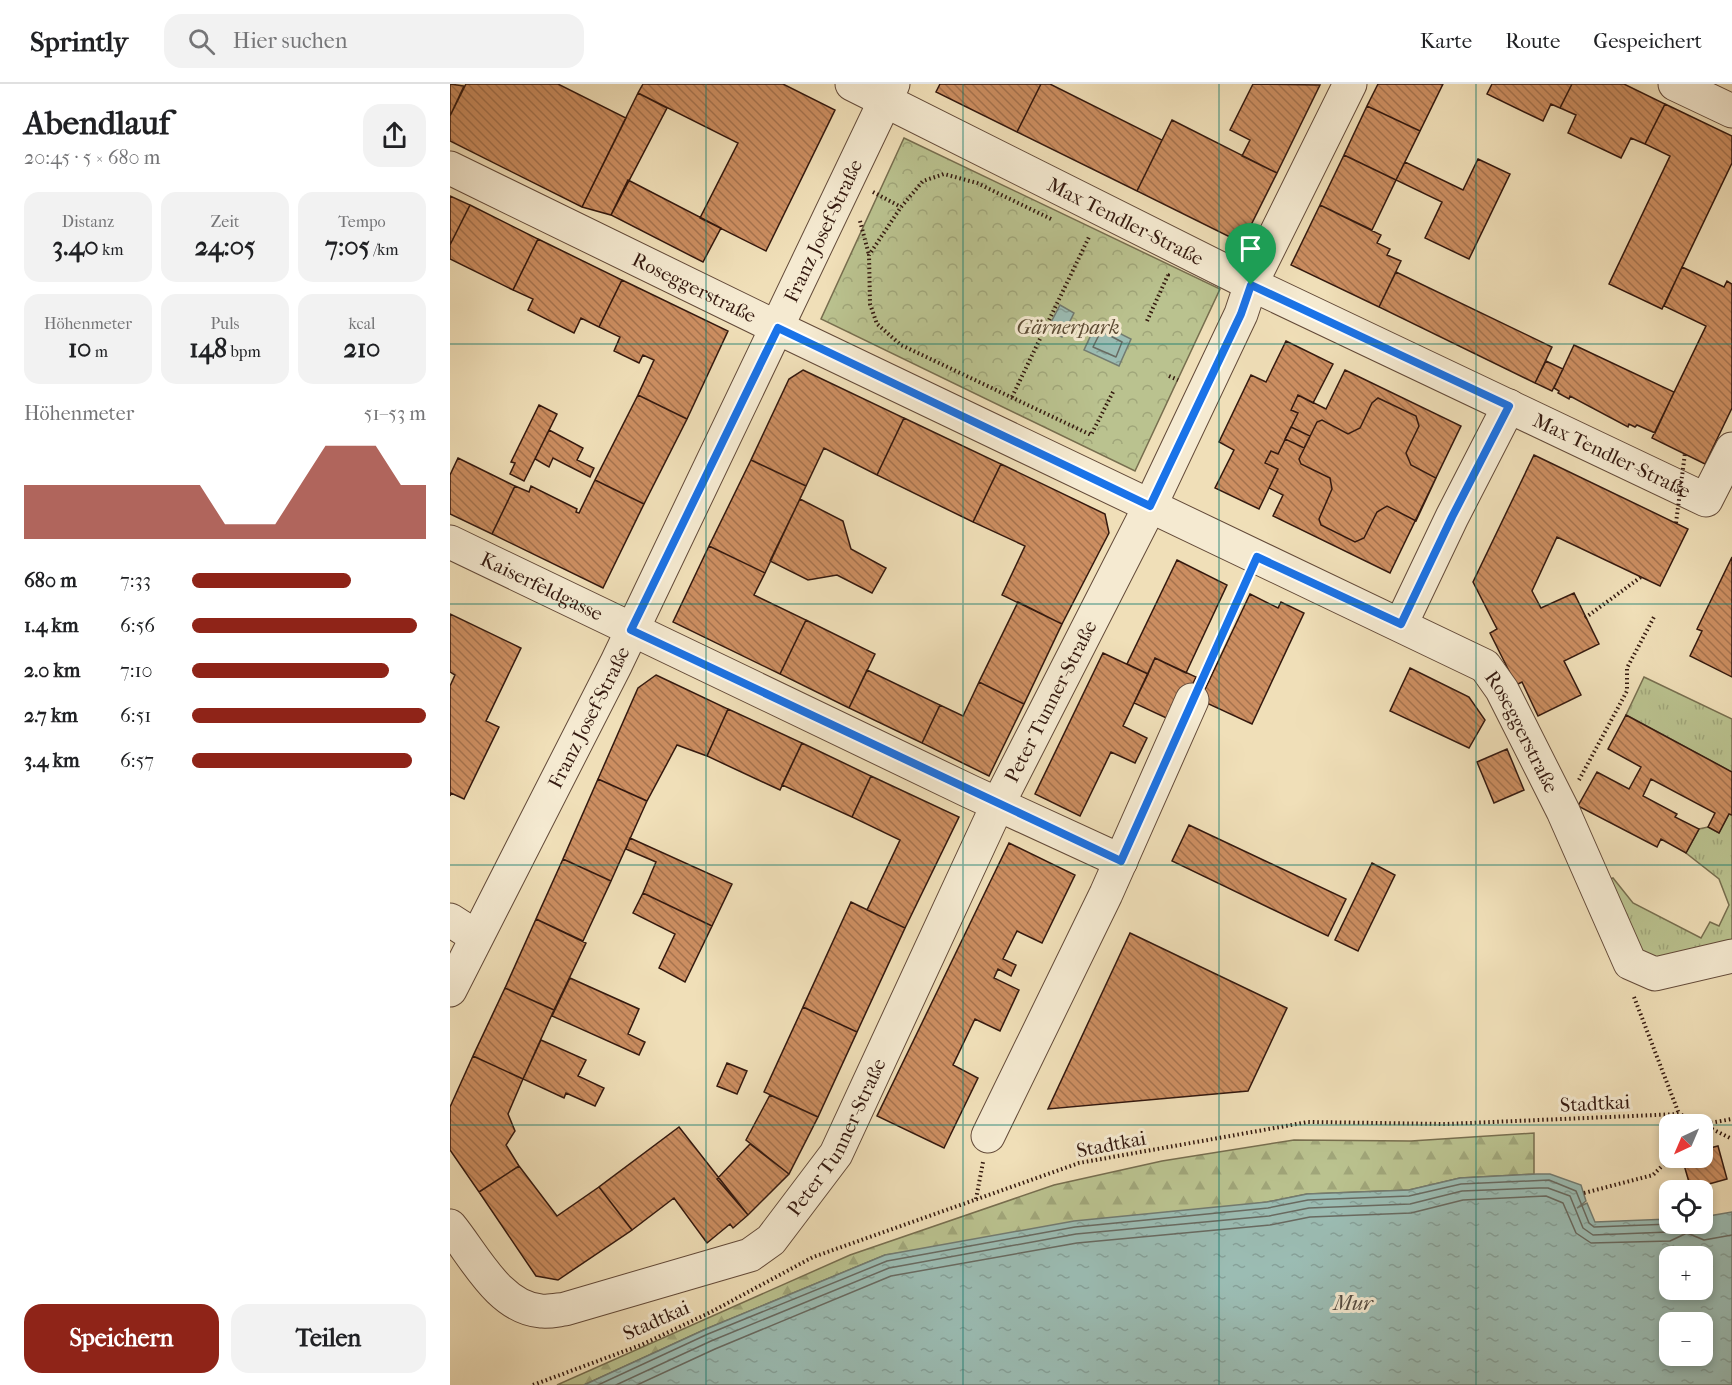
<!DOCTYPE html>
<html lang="de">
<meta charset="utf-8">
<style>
:root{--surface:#fff;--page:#f2f2f2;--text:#202124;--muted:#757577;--line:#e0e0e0;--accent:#8f2418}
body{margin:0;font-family:"IM FELL French Canon",serif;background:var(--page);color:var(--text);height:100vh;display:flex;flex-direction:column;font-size:22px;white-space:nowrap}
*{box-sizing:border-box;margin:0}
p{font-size:20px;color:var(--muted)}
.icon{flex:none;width:33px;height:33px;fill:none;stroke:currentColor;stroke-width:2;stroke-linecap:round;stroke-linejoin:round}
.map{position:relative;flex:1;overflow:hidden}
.drawer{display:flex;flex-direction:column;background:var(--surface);width:450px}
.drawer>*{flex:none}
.needle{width:39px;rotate:224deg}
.buttons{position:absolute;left:1209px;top:1030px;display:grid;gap:12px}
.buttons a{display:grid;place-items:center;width:54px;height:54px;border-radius:12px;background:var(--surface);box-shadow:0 3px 9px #0003;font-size:30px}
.pin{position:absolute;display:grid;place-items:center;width:51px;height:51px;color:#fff;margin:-62px -26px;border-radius:50% 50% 50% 0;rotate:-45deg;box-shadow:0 0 6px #0007}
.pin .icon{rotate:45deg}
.round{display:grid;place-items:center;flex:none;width:63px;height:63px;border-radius:18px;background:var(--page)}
.summary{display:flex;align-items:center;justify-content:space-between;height:102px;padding:0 24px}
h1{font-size:33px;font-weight:700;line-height:45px}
.metrics{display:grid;grid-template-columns:repeat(3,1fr);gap:9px;height:102px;padding:6px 24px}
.metrics div{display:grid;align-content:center;border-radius:15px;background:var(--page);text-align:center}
.metrics b{font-size:26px;font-weight:700}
.metrics small{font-size:16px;font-weight:400}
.metrics p{font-size:16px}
.chart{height:168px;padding:12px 24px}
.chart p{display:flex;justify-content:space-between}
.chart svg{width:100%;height:108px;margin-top:6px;fill:var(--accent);opacity:.7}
.cta{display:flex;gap:12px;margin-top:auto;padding:12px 24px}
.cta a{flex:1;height:69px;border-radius:18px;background:var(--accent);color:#fff;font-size:24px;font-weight:700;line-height:69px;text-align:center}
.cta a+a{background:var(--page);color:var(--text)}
ul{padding:0 24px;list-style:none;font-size:20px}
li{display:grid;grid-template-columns:96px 72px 1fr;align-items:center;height:45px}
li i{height:15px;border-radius:8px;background:var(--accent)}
header{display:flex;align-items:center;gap:36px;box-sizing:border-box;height:84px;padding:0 30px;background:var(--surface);border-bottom:2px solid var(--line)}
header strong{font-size:28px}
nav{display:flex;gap:33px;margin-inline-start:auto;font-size:21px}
.search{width:420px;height:54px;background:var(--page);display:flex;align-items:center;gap:15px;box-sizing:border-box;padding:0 21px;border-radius:18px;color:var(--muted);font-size:22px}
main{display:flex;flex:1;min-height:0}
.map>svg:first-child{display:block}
.grass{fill:url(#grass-tufts);stroke:#776e4f;stroke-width:1.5}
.forest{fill:url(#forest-firs);stroke:#776e4f;stroke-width:1.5}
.park{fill:url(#park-crowns);stroke:#776e4f;stroke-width:1.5}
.water{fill:url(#water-ripples);stroke:#727b71;stroke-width:1.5;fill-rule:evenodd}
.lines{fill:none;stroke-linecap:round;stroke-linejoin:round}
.shore{stroke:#686a61;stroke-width:1.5}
.building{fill:url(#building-back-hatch);stroke:#34190f;stroke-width:1.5}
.minor-casing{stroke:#634a39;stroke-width:35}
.path{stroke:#34190f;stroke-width:4;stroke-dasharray:1.5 3;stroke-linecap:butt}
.minor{stroke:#f5ead1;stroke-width:33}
.path-bridge{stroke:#34190f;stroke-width:4;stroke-dasharray:1.5 3;stroke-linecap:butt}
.route-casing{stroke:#fff;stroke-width:12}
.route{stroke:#1a73e8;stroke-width:8}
.grid{fill:none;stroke:#0f766e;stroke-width:1.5;stroke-opacity:0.55}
.labels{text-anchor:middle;stroke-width:6;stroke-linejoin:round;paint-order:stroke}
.street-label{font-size:20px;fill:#34190f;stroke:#f5ead1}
.park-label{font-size:20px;font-style:italic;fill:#5c4c35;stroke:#f5ead1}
.water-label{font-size:21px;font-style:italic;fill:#534a40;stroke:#f5ead1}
</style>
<header>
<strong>Sprintly</strong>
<div class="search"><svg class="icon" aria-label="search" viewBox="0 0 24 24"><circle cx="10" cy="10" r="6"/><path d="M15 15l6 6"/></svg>Hier suchen</div>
<nav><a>Karte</a><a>Route</a><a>Gespeichert</a></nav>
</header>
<main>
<section class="drawer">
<div class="summary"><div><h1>Abendlauf</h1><p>20:45 · 5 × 680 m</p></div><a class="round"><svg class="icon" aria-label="share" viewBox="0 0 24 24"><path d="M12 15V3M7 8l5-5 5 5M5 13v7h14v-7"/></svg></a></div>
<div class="metrics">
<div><p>Distanz</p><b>3.40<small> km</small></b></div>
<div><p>Zeit</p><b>24:05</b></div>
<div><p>Tempo</p><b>7:05<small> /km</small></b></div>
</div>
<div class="metrics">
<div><p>Höhenmeter</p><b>10<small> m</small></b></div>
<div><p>Puls</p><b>148<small> bpm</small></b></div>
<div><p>kcal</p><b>210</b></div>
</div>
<div class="chart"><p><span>Höhenmeter</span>51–53 m</p>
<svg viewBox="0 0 160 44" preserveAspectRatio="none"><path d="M0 44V22L10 22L20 22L30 22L40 22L50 22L60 22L70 22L80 38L90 38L100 38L110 22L120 6L130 6L140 6L150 22L160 22V44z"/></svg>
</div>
<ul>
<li><b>680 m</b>7:33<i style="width:68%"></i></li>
<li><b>1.4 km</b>6:56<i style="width:96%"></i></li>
<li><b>2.0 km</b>7:10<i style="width:84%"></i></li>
<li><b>2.7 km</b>6:51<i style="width:100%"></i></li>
<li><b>3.4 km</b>6:57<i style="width:94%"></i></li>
</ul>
<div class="cta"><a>Speichern</a><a>Teilen</a></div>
</section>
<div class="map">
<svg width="1282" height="1301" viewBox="0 0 1282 1301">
<defs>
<pattern id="grass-tufts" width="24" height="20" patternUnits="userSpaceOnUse" patternTransform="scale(1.5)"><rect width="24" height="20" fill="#bac28f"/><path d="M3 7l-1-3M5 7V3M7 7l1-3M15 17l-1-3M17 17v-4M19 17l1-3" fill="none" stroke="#a0a67a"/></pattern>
<pattern id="forest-firs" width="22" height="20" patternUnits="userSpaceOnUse" patternTransform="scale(1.5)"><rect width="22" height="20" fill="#bac28f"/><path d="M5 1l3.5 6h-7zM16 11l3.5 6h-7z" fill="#a0a67a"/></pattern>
<pattern id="park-crowns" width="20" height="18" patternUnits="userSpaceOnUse" patternTransform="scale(1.5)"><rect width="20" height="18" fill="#bac28f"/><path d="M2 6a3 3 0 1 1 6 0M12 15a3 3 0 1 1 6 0" fill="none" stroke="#a0a67a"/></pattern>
<pattern id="water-ripples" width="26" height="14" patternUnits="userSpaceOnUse" patternTransform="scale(1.5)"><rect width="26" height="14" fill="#9bbcb3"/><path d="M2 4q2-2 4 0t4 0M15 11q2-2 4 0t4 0" fill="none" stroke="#86a199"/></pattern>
<pattern id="building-back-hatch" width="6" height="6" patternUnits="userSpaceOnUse" patternTransform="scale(1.5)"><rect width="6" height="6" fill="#cc8e61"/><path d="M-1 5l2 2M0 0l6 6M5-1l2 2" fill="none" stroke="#a6734e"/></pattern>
</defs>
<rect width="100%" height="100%" fill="#f0dfb8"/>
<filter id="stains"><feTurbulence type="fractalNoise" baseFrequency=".00333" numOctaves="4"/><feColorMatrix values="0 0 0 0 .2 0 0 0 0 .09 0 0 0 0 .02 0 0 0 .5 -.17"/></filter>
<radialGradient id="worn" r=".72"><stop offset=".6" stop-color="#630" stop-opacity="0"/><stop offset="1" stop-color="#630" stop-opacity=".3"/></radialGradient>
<path class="grass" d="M 1194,593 L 1282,635 L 1282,688 L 1176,631 Z
M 1279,730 L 1282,731 L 1282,872 L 1205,890 L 1146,800 L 1163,794 L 1183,819 L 1251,854 L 1260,838 L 1269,842 L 1279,821 L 1269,795 L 1236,769 L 1249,745 L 1258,743 L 1269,749 Z"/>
<path class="forest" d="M 1084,1049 L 1084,1090 L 1010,1094 L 959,1106 L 857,1110 L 817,1118 L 435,1171 L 256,1245 L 134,1301 L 107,1301 L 400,1171 L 604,1101 L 712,1077 L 844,1056 L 961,1057 Z"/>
<path class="park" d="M 454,54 L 770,205 L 685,387 L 371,235 Z"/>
<path class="water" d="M 610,221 L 624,229 L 612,253 L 597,246 Z
M 647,238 L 681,255 L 669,282 L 634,266 Z
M 1087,1090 L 1100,1090 L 1131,1101 L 1136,1117 L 1127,1124 L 1137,1119 L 1145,1138 L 1219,1135 L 1220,1140 L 1252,1140 L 1253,1133 L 1282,1128 L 1282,1301 L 134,1301 L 256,1245 L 435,1171 L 624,1137 L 817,1118 L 857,1110 L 959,1106 L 1010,1094 ZM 1220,1173 L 1252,1173 L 1252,1206 L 1220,1206 ZM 1220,1239 L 1252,1239 L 1252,1272 L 1220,1272 Z"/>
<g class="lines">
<path class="shore" d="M 651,247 L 672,258 L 666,273 L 643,263 Z
M 148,1301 L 258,1250 L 437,1177 L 625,1143 L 818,1124 L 858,1116 L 959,1112 L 1011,1100 L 1099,1096 L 1126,1107 L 1139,1139 L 1144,1143 L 1221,1140
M 166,1301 L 261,1257 L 439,1184 L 626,1150 L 819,1132 L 859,1124 L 960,1120 L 1012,1107 L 1089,1104 L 1098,1104 L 1120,1112 L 1133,1144 L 1143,1151 L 1219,1148 L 1231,1140
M 187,1301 L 265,1265 L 441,1192 L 627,1159 L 820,1141 L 860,1133 L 961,1129 L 1013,1116 L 1096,1112 L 1113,1119 L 1126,1149 L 1141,1159 L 1220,1157 L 1237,1149 L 1254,1156 L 1282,1151"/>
</g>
<path class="building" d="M 0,0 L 14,2 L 0,32 Z
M 16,0 L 108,0 L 176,34 L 132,123 L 0,57 L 0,32 Z
M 193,0 L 333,0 L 385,26 L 316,167 L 250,134 L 288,59 L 188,9 Z
M 490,0 L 591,0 L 567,48 L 486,8 Z
M 591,0 L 600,0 L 712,56 L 687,107 L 567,48 Z
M 803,0 L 870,1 L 827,89 L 792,72 L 800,56 L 780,46 Z
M 928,0 L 993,0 L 970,47 L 917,22 Z
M 1042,0 L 1122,0 L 1110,24 L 1101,20 L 1093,37 L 1037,10 Z
M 1122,0 L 1174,0 L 1215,20 L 1195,60 L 1181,54 L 1171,74 L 1118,49 L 1126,31 L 1110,24 Z
M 188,9 L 217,24 L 161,131 L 132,123 Z
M 1215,20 L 1282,52 L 1282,79 L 1212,225 L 1159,200 L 1220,72 L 1195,60 Z
M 917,22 L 970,47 L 946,96 L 894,71 Z
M 722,36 L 827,89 L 792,159 L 687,107 Z
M 894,71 L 946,96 L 922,146 L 870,121 Z
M 1028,75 L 1060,90 L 1019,175 L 975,154 L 992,118 L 946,96 L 955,78 L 1013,106 Z
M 178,96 L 271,144 L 253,178 L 161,131 Z
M 0,112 L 20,121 L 0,161 Z
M 20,121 L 88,155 L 63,206 L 0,175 L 0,161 Z
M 870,121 L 931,151 L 927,159 L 940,165 L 937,171 L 951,177 L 929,223 L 841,181 Z
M 88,155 L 172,196 L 149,243 L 131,234 L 124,249 L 78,226 L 83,215 L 63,206 Z
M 1232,183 L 1274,203 L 1277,197 L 1282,200 L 1282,324 L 1255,380 L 1202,354 L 1256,242 L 1214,222 Z
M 946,188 L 1102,263 L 1085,299 L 929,223 Z
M 172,196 L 278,247 L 237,335 L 188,311 L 204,276 L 193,271 L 189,279 L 164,267 L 170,253 L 149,243 Z
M 836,257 L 883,280 L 863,319 L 848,311 L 841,326 L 848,329 L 828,370 L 821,367 L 815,379 L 828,385 L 809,425 L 765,404 L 784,366 L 769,358 L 801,291 L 816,298 Z
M 1124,261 L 1224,308 L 1205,349 L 1187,341 L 1185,343 L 1179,340 L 1178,343 L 1120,312 L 1119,315 L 1108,309 L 1109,307 L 1104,304 Z
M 1096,277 L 1113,285 L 1102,307 L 1085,299 Z
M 353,286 L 454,334 L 427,391 L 374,364 L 356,402 L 301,376 L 339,295 Z
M 895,286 L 1011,342 L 940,489 L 823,432 L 833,411 L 819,404 L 828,385 L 815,379 L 821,367 L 828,370 L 848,329 L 841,326 L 848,311 L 876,325 Z
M 188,311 L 237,335 L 194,420 L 145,396 Z
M 928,314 L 966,332 L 969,342 L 956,369 L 961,381 L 986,394 L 966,437 L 937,422 L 927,428 L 914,454 L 905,458 L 871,441 L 869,435 L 882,405 L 880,394 L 851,380 L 849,375 L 867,338 L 872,336 L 898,350 L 910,344 L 922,319 Z
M 89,321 L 107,330 L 74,397 L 60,390 L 65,379 L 61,378 Z
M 454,334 L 551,380 L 523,438 L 427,391 Z
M 841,343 L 860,352 L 854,364 L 835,355 Z
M 99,346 L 133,364 L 127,376 L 144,384 L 140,393 L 103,374 L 99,383 L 85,375 Z
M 1084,371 L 1238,445 L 1210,502 L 1107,453 L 1082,507 L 1091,524 L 1124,509 L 1149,560 L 1114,577 L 1131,611 L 1088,632 L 1072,598 L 1066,601 L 1040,549 L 1047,545 L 1023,498 Z
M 8,374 L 65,402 L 42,450 L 0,430 L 0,391 Z
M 301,376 L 356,402 L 315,489 L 259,462 Z
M 551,380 L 655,430 L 659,449 L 612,540 L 552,511 L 575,462 L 523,438 Z
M 145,396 L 194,420 L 153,504 L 42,450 L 65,402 L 79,408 L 81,402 L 127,425 L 126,428 L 129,429 Z
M 350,415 L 393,437 L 401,465 L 436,484 L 422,509 L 387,491 L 358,496 L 320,477 Z
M 259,462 L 315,489 L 304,511 L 356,536 L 330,590 L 223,538 Z
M 1282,473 L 1282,593 L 1240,572 L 1252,547 L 1247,545 Z
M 727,476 L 777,501 L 736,589 L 705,574 L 698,590 L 677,580 Z
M 800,510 L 828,524 L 831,518 L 854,529 L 802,640 L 750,616 Z
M 568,518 L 612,540 L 574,620 L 529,598 Z
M 0,530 L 71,564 L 36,637 L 49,643 L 14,715 L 1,709 L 0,712 L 0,602 L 5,591 L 0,588 Z
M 356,536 L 425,570 L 399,624 L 330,590 Z
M 653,569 L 698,590 L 673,642 L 697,654 L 685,679 L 661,668 L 630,732 L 585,710 Z
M 705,574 L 746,593 L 725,638 L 684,619 Z
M 960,584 L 1019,613 L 1035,636 L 1019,664 L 940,627 Z
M 417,586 L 490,621 L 472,659 L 399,624 Z
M 206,591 L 278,625 L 257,672 L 227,661 L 197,717 L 148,695 L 188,604 Z
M 529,598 L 574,620 L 539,692 L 472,659 L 490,621 L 513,632 Z
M 278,625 L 352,659 L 330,706 L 257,672 Z
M 1176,631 L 1282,688 L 1282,731 L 1279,730 L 1269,749 L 1258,743 L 1265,729 L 1201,695 L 1193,712 L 1227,730 L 1225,733 L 1249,745 L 1236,769 L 1211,755 L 1207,763 L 1128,722 L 1147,688 L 1179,705 L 1191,683 L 1158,665 Z
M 352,659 L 421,692 L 402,733 L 332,701 Z
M 1057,665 L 1074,706 L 1044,719 L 1027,678 Z
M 421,692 L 509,733 L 455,844 L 417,826 L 450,756 L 402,733 Z
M 148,695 L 197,717 L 161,797 L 113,775 Z
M 739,741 L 896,815 L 878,852 L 722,777 Z
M 180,754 L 282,800 L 262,842 L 193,809 L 206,778 L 176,765 Z
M 559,759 L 625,791 L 592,859 L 567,847 L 553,875 L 566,881 L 561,892 L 548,885 L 544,894 L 569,906 L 550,947 L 525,935 L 503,981 L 528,994 L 494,1064 L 427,1032 Z
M 113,775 L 161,797 L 133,857 L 86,835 Z
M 922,779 L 945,791 L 908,867 L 885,856 Z
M 193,809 L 262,842 L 235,898 L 209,884 L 225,850 L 183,829 Z
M 401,818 L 455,844 L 407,948 L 353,923 Z
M 86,835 L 136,859 L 104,926 L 55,904 Z
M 680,849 L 837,924 L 798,1007 L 598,1025 Z
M 120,894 L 189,925 L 178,950 L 195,958 L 189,971 L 102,932 Z
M 55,904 L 104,926 L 73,995 L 23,972 Z
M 353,923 L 407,948 L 368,1033 L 314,1008 Z
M 91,956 L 136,976 L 128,992 L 154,1004 L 145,1022 L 116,1009 L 114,1014 L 73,995 Z
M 23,972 L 73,995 L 58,1030 L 65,1047 L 56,1061 L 69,1082 L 29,1108 L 0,1066 L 0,1023 Z
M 277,979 L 297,987 L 287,1010 L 267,1002 Z
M 320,1011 L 368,1033 L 339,1090 L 296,1056 Z
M 229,1043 L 298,1131 L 283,1144 L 280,1140 L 257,1159 L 224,1114 L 182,1146 L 149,1103 Z
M 300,1060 L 339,1090 L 298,1131 L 267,1095 Z
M 1268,1062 L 1277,1095 L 1241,1105 L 1232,1074 L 1252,1074 L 1252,1066 Z
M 69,1082 L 107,1132 L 149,1103 L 182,1146 L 108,1196 L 86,1192 L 29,1108 Z"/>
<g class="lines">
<g class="minor-casing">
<g id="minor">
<path id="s1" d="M 402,0 L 801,200 L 1256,416 L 1282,365"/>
<path d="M 1225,0 L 1282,27"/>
<path id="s2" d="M 0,84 L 328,244 L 1035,582 L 1052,606 L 1113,727 L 1180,879 L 1205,890 L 1282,872"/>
<path id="s3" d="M 0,458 L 521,708 L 671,777"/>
<path d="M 951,540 L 1002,433 L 1059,322"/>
<path d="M 0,836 L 25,852"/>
<path id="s4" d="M 0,906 L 166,580 L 443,0"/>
<path d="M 538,1052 L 656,810 L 742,616"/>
<path id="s5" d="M 0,1142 C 24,1171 49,1224 91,1227 C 99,1228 107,1226 115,1225 L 300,1171 L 321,1156 L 386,1070 L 548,720 L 700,422 L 791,230 L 801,200 L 900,0"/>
</g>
</g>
<path class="path" d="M 423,108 L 451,123
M 601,135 L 527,99 L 494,90 L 473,97 L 451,123 L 419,171 L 420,220 L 427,240 L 451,261 L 641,351 L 663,308
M 410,137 L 419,171
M 697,237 L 718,191 L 716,190
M 719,292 L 728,296
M 562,313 L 639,153
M 1135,534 L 1191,493
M 754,590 L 795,498
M 1129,696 L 1177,607 L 1177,584 L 1204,533
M 1184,913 L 1229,1030
M 1254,1041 L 1282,1055
M 1134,1109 L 1203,1091 L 1220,1074
M 526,1115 L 533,1078
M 83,1301 L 191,1261 L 261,1228 L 363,1173 L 629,1079 L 858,1038 L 996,1040 L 1229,1030 L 1254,1040 L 1282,1035"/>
<use href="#minor" class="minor"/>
<path class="path-bridge" d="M 1226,439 L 1235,369"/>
</g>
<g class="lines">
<g class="route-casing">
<path id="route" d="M 801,201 L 1059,322 L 1002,433 L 951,540 L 807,473 L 671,777 L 181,546 L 328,244 L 700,422 L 791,230 Z"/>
</g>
<use href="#route" class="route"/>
</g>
<path class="grid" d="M 256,0 L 256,1301M 513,0 L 513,1301M 769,0 L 769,1301M 1026,0 L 1026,1301M 0,260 L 1282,260M 0,520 L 1282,520M 0,781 L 1282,781M 0,1041 L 1282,1041"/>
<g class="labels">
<g class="street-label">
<text dy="7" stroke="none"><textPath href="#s1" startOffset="306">Max Tendler-Straße</textPath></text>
<text dy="7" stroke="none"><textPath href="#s4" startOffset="846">Franz Josef-Straße</textPath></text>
<text dy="7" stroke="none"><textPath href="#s2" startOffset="272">Roseggerstraße</textPath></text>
<text dy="7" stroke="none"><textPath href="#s1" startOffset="846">Max Tendler-Straße</textPath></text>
<text dy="7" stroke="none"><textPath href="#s3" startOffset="102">Kaiserfeldgasse</textPath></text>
<text dy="7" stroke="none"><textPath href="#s5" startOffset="980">Peter Tunner-Straße</textPath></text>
<text dy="7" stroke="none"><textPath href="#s4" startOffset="306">Franz Josef-Straße</textPath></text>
<text dy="7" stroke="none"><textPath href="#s2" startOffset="1224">Roseggerstraße</textPath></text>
<text transform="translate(1145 1019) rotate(-3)" y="7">Stadtkai</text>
<text dy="7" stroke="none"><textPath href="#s5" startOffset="494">Peter Tunner-Straße</textPath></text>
<text transform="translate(661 1060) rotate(-11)" y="7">Stadtkai</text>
<text transform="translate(206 1236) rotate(-24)" y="7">Stadtkai</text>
</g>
<g class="park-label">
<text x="618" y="250">Gärnerpark</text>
</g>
<g class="water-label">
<text x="903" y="1226">Mur</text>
</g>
</g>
<rect width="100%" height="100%" filter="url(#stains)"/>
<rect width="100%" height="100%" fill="url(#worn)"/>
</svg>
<div class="buttons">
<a><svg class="needle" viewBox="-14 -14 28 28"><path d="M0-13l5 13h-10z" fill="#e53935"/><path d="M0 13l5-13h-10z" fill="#757577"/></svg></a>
<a><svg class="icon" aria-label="locate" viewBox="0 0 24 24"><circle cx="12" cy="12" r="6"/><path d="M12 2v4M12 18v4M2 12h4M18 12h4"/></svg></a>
<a>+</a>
<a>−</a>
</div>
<div class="pin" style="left:801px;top:201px;background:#1e9e55"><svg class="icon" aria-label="arrive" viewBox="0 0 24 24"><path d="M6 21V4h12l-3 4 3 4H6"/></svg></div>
</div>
</main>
